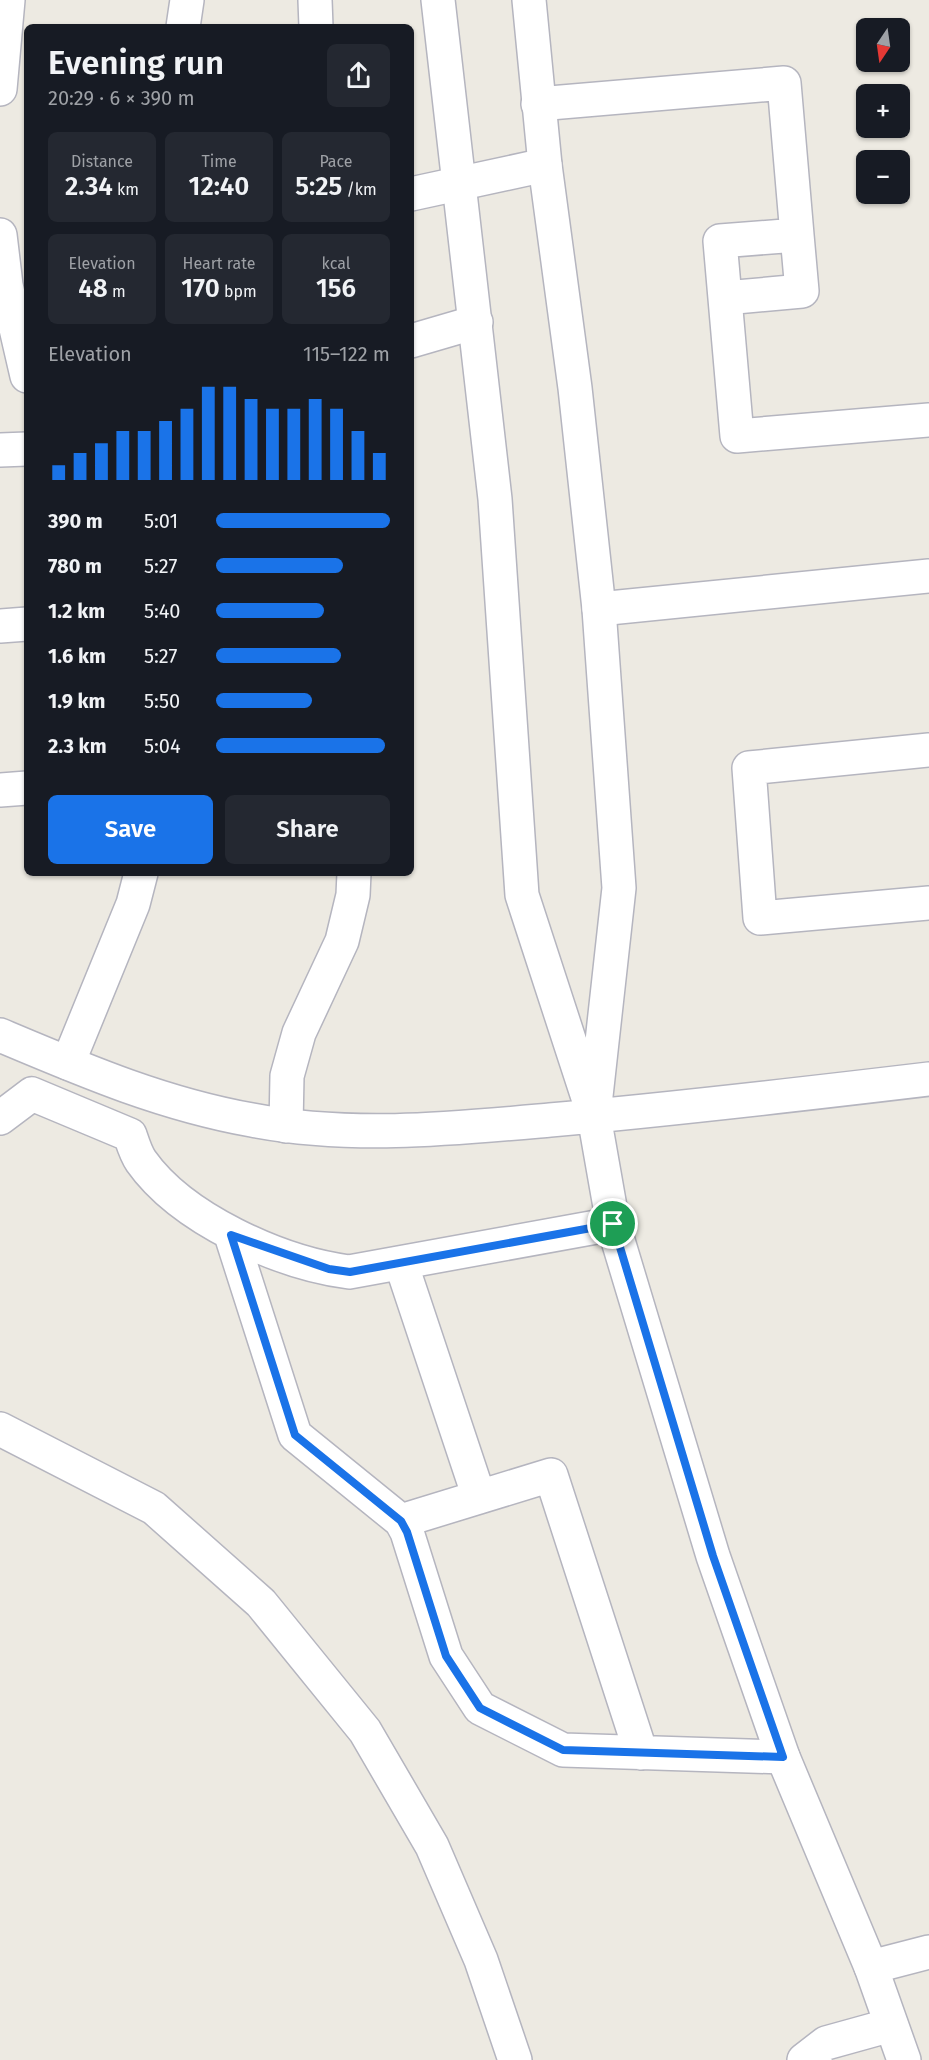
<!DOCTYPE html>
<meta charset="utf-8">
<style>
:root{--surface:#171b24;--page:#242831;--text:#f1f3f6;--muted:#9ea1a6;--accent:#1a73e8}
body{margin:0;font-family:"Fira Sans",sans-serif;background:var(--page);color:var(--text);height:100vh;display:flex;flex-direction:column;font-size:22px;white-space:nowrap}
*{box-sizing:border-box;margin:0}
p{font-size:20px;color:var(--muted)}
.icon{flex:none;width:33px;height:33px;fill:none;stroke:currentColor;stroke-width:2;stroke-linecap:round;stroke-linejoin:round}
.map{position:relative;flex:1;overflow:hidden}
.side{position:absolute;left:24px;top:24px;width:390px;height:852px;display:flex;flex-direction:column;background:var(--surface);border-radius:9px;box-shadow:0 2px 4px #0004}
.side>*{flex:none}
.needle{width:39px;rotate:193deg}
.tools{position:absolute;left:856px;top:18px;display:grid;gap:12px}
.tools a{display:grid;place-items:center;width:54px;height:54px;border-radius:9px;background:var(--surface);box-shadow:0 2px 4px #0004;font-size:30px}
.pin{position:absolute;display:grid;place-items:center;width:51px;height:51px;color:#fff;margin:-26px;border:3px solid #fff;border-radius:50%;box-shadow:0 2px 6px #0007}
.round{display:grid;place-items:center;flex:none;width:63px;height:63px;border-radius:9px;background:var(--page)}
.head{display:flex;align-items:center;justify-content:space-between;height:102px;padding:0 24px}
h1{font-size:33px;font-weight:600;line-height:45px}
.metrics{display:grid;grid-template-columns:repeat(3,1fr);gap:9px;height:102px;padding:6px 24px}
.metrics div{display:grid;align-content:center;border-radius:9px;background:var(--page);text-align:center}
.metrics b{font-size:26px;font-weight:600}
.metrics small{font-size:16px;font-weight:400}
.metrics p{font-size:16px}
.chart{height:168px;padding:12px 24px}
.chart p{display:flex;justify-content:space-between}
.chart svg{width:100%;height:108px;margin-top:6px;stroke:var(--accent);stroke-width:6}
.action{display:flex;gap:12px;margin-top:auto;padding:12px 24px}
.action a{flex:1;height:69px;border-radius:9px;background:var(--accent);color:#fff;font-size:24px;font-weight:600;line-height:69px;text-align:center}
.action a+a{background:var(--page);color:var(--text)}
ul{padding:0 24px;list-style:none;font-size:20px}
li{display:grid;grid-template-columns:96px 72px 1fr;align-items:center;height:45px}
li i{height:15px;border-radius:8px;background:var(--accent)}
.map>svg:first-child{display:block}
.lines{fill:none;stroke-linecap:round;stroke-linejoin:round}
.street-casing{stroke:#b5b5bf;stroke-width:36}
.secondary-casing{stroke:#b5b5bf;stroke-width:36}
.street{stroke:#fff;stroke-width:33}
.secondary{stroke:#fff;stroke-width:33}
.route-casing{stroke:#fff;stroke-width:12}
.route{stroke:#1a73e8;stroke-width:8}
</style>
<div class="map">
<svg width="929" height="2060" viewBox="0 0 929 2060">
<rect width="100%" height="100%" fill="#edeae2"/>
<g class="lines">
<g class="street-casing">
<path id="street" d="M 315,0 L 316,27
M 183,27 L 187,0
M 0,89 L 8,0
M 538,104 L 784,83 L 797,235 L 720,241 L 737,436 L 929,420
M 411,194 L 545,165
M 0,235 L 6,285 L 27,376
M 725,298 L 802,291 L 797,235
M 411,341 L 476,322
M 0,450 L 27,449
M 599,609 L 929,576
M 0,626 L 27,624
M 929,750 L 749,768 L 760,918 L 929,903
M 0,790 L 27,788
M 68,1063 L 133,904 L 141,873
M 0,1118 L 32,1094 L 130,1135 C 133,1144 136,1154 141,1161 C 182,1219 280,1263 349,1272 L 613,1224
M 286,1126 L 287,1076 L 299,1033 L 342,941 L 353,895 L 354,873
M 231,1235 L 295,1435 L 401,1521 L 407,1532 L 446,1656 L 480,1708 L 563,1750 L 783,1757
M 401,1263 L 479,1497
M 401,1521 L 551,1475 L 641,1753
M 871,1967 L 929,1952
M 804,2060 L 826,2043 L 891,2025"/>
</g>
<g class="secondary-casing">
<path id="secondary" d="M 438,0 L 495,499 L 522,895 L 594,1116 L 613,1224 L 713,1556 L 783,1757 L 871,1967 L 904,2060
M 529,0 L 545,165 L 575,388 L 599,609 L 619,888 L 595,1105
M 0,1035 C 83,1070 162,1104 252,1120 C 351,1139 450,1129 550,1120 C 677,1109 803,1094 929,1079
M 0,1429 L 154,1508 L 261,1603 L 365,1731 L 432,1846 L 481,1960 L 515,2060"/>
</g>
<use href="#street" class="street"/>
<use href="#secondary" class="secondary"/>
</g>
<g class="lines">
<g class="route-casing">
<path id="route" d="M 613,1224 L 713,1556 L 783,1757 L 563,1750 L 480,1708 L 446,1656 L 407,1532 L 401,1521 L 295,1435 L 231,1235 L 329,1269 L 350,1272 Z"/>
</g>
<use href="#route" class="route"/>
</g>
</svg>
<div class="tools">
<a><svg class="needle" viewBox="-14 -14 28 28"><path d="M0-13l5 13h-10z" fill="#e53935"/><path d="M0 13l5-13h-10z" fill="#9ea1a6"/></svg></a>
<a>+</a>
<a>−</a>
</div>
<div class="pin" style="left:613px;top:1224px;background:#1e9e55"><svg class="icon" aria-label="arrive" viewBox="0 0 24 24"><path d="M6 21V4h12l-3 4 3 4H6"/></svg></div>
<section class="side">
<div class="head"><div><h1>Evening run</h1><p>20:29 · 6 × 390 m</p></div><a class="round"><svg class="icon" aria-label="share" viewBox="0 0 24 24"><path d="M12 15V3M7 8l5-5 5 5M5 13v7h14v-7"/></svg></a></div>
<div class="metrics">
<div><p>Distance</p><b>2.34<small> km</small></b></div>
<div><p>Time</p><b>12:40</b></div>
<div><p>Pace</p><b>5:25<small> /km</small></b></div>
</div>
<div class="metrics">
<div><p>Elevation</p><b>48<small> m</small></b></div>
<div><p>Heart rate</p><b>170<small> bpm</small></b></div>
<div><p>kcal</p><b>156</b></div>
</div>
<div class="chart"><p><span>Elevation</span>115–122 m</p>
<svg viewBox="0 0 160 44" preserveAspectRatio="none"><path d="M5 44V38M15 44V33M25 44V29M35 44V24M45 44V24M55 44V20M65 44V15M75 44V6M85 44V6M95 44V11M105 44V15M115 44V15M125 44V11M135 44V15M145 44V24M155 44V33"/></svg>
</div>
<ul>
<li><b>390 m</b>5:01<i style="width:100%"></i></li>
<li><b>780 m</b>5:27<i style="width:73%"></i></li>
<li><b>1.2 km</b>5:40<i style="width:62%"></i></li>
<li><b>1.6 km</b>5:27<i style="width:72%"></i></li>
<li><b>1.9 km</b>5:50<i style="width:55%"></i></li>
<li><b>2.3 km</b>5:04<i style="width:97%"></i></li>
</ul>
<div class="action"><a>Save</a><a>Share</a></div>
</section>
</div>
